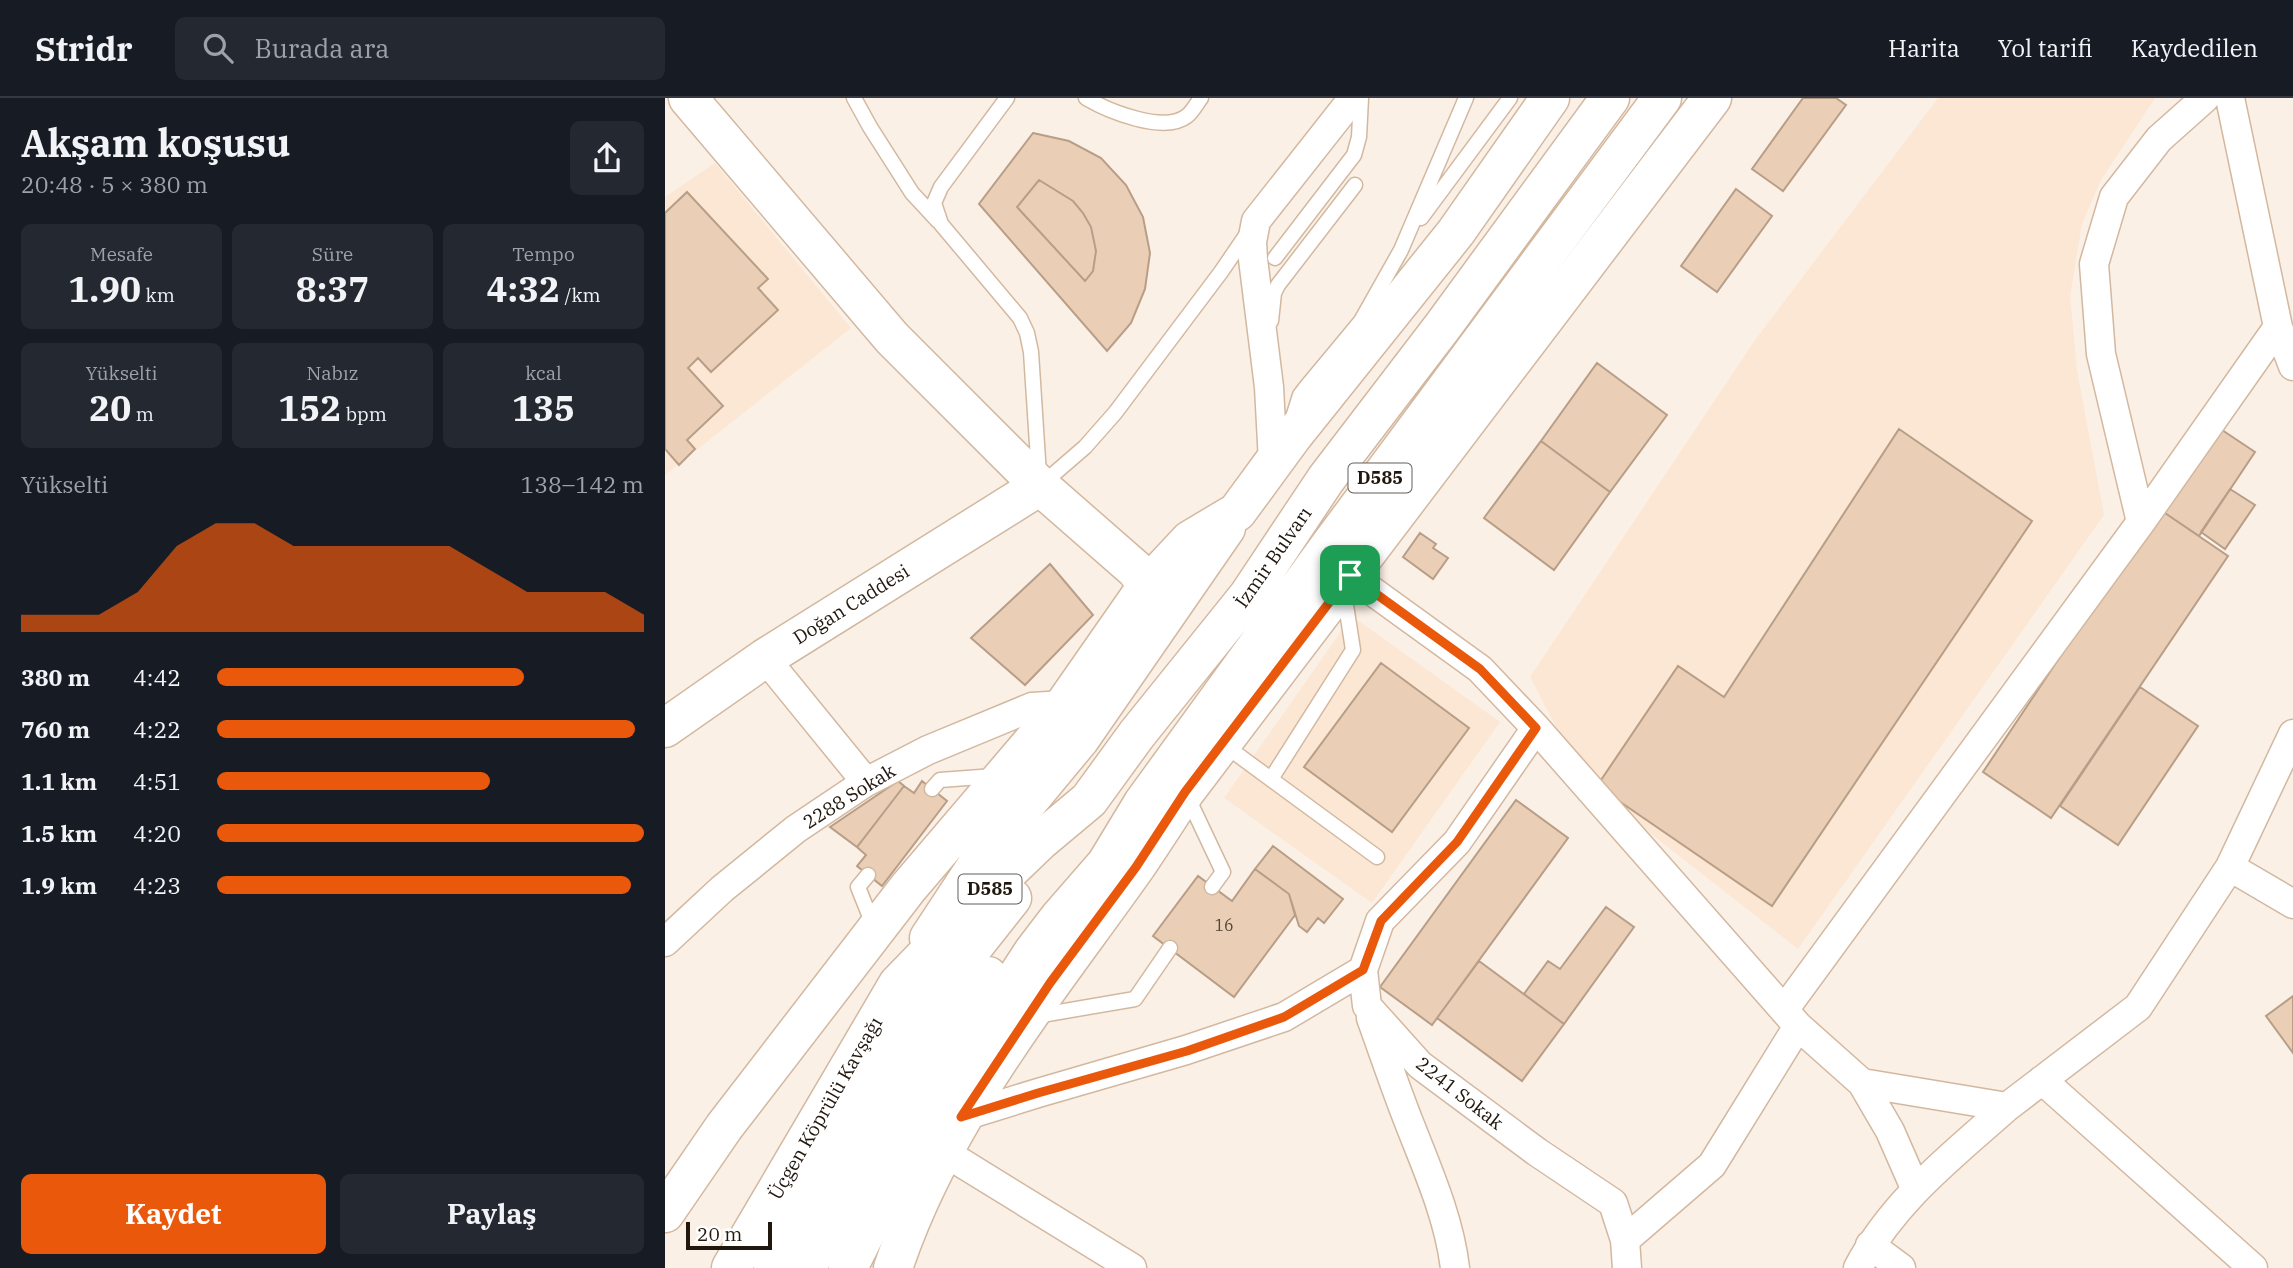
<!DOCTYPE html>
<html lang="tr">
<meta charset="utf-8">
<style>
:root{--surface:#171b24;--page:#242831;--text:#f1f3f6;--muted:#9ea1a6;--line:#363941;--accent:#ea580c}
body{margin:0;font-family:"IBM Plex Serif",serif;background:var(--page);color:var(--text);height:100vh;display:flex;flex-direction:column;font-size:26px;white-space:nowrap}
*{box-sizing:border-box;margin:0}
p{font-size:23px;color:var(--muted)}
.icon{flex:none;width:38px;height:38px;fill:none;stroke:currentColor;stroke-width:2;stroke-linecap:round;stroke-linejoin:round}
.map{position:relative;flex:1;overflow:hidden}
.sheet{display:flex;flex-direction:column;background:var(--surface);width:665px}
.sheet>*{flex:none}
.scale{position:absolute;left:21px;bottom:18px;width:86px;box-sizing:border-box;padding-left:7px;border:4px solid #20170e;border-top:0;font-size:19px;line-height:24px;white-space:nowrap;color:#20170e;-webkit-text-stroke:5px #fff;paint-order:stroke}
.pin{position:absolute;display:grid;place-items:center;width:60px;height:60px;color:#fff;margin:-30px;border-radius:14px;box-shadow:0 4px 10px #0006}
.round{display:grid;place-items:center;flex:none;width:74px;height:74px;border-radius:10px;background:var(--page)}
.overview{display:flex;align-items:center;justify-content:space-between;height:119px;padding:0 21px}
h1{font-size:38px;font-weight:800;line-height:52px}
.figures{display:grid;grid-template-columns:repeat(3,1fr);gap:10px;height:119px;padding:7px 21px}
.figures div{display:grid;align-content:center;border-radius:10px;background:var(--page);text-align:center}
.figures b{font-size:35px;font-weight:800}
.figures small{font-size:19px;font-weight:400}
.figures p{font-size:19px}
.chart{height:196px;padding:14px 21px}
.chart p{display:flex;justify-content:space-between}
.chart svg{width:100%;height:126px;margin-top:7px;fill:var(--accent);opacity:.7}
.button{display:flex;gap:14px;margin-top:auto;padding:14px 21px}
.button a{flex:1;height:80px;border-radius:10px;background:var(--accent);color:#fff;font-size:28px;font-weight:800;line-height:80px;text-align:center}
.button a+a{background:var(--page);color:var(--text)}
ul{padding:0 21px;list-style:none;font-size:23px}
li{display:grid;grid-template-columns:112px 84px 1fr;align-items:center;height:52px}
li i{height:18px;border-radius:9px;background:var(--accent)}
header{display:flex;align-items:center;gap:42px;box-sizing:border-box;height:98px;padding:0 35px;background:var(--surface);border-bottom:2px solid var(--line)}
header strong{font-size:33px}
nav{display:flex;gap:38px;margin-inline-start:auto;font-size:24px}
.search{width:490px;height:63px;background:var(--page);display:flex;align-items:center;gap:18px;box-sizing:border-box;padding:0 24px;border-radius:10px;color:var(--muted);font-size:26px}
main{display:flex;flex:1;min-height:0}
.map>svg:first-child{display:block}
.built{fill:#fbe7d4}
.building{fill:#eacfb6;stroke:#b89e87;stroke-width:2}
.lines{fill:none;stroke-linecap:round;stroke-linejoin:round}
.lane-casing{stroke:#d3b8a0;stroke-width:17}
.street-casing{stroke:#d3b8a0;stroke-width:31}
.secondary-casing{stroke:#d3b8a0;stroke-width:41}
.primary-casing{stroke:#d3b8a0;stroke-width:41}
.lane{stroke:#fff;stroke-width:14}
.street{stroke:#fff;stroke-width:28}
.secondary{stroke:#fff;stroke-width:38}
.primary{stroke:#fff;stroke-width:38}
.route-casing{stroke:#fff;stroke-width:14}
.route{stroke:#ea580c;stroke-width:9}
.labels{text-anchor:middle;stroke-width:5;stroke-linejoin:round;paint-order:stroke}
.number-label{font-size:16px;fill:#524538}
.shield{fill:#fff;stroke:#635d56;stroke-width:2}
.shield-label{font-size:18px;font-weight:bold;fill:#20170e}
.street-label{font-size:19px;fill:#20170e;stroke:#fff}
</style>
<header>
<strong>Stridr</strong>
<div class="search"><svg class="icon" aria-label="search" viewBox="0 0 24 24"><circle cx="10" cy="10" r="6"/><path d="M15 15l6 6"/></svg>Burada ara</div>
<nav><a>Harita</a><a>Yol tarifi</a><a>Kaydedilen</a></nav>
</header>
<main>
<section class="sheet">
<div class="overview"><div><h1>Akşam koşusu</h1><p>20:48 · 5 × 380 m</p></div><a class="round"><svg class="icon" aria-label="share" viewBox="0 0 24 24"><path d="M12 15V3M7 8l5-5 5 5M5 13v7h14v-7"/></svg></a></div>
<div class="figures">
<div><p>Mesafe</p><b>1.90<small> km</small></b></div>
<div><p>Süre</p><b>8:37</b></div>
<div><p>Tempo</p><b>4:32<small> /km</small></b></div>
</div>
<div class="figures">
<div><p>Yükselti</p><b>20<small> m</small></b></div>
<div><p>Nabız</p><b>152<small> bpm</small></b></div>
<div><p>kcal</p><b>135</b></div>
</div>
<div class="chart"><p><span>Yükselti</span>138–142 m</p>
<svg viewBox="0 0 160 44" preserveAspectRatio="none"><path d="M0 44V38L10 38L20 38L30 30L40 14L50 6L60 6L70 14L80 14L90 14L100 14L110 14L120 22L130 30L140 30L150 30L160 38V44z"/></svg>
</div>
<ul>
<li><b>380 m</b>4:42<i style="width:72%"></i></li>
<li><b>760 m</b>4:22<i style="width:98%"></i></li>
<li><b>1.1 km</b>4:51<i style="width:64%"></i></li>
<li><b>1.5 km</b>4:20<i style="width:100%"></i></li>
<li><b>1.9 km</b>4:23<i style="width:97%"></i></li>
</ul>
<div class="button"><a>Kaydet</a><a>Paylaş</a></div>
</section>
<div class="map">
<svg width="1628" height="1170" viewBox="0 0 1628 1170">
<rect width="100%" height="100%" fill="#fbf0e6"/>
<path class="built" d="M 1273,0 L 1490,0 L 1436,82 L 1417,126 L 1405,198 L 1412,272 L 1439,417 L 1133,851 L 920,684 L 865,579 L 1090,242 Z
M 50,65 L 186,230 L 0,377 L 0,99 Z
M 687,518 L 835,624 L 707,805 L 559,700 Z"/>
<path class="building" d="M 1138,0 L 1171,0 L 1181,7 L 1118,93 L 1087,71 Z
M 368,35 L 404,43 L 436,60 L 461,87 L 478,119 L 485,155 L 480,191 L 466,225 L 442,253 L 314,106 Z
M 374,82 L 408,103 L 418,115 L 426,129 L 431,153 L 428,173 L 420,183 L 352,109 Z
M 1071,91 L 1107,118 L 1052,194 L 1016,168 Z
M 22,94 L 103,181 L 93,190 L 113,212 L 46,274 L 33,260 L 23,270 L 58,308 L 22,342 L 30,351 L 14,367 L 0,351 L 0,115 Z
M 932,265 L 1002,317 L 945,394 L 876,343 Z
M 1551,328 L 1590,354 L 1534,438 L 1494,411 Z
M 1234,331 L 1367,423 L 1107,808 L 932,688 L 1013,568 L 1059,599 Z
M 876,343 L 945,394 L 889,472 L 819,420 Z
M 1565,391 L 1590,407 L 1560,451 L 1536,434 Z
M 1494,411 L 1563,458 L 1386,720 L 1318,674 Z
M 755,435 L 771,446 L 768,450 L 783,460 L 768,481 L 738,459 Z
M 385,466 L 428,517 L 360,587 L 306,540 Z
M 716,565 L 804,630 L 727,734 L 639,669 Z
M 1475,589 L 1533,628 L 1453,747 L 1395,708 Z
M 233,683 L 239,688 L 192,749 L 165,729 Z
M 257,683 L 282,703 L 217,788 L 192,768 L 201,757 L 192,749 L 239,688 L 249,695 Z
M 851,702 L 903,740 L 767,927 L 715,889 Z
M 608,748 L 678,801 L 659,825 L 653,820 L 642,834 L 634,828 L 624,796 L 590,771 Z
M 590,771 L 624,796 L 630,817 L 569,899 L 488,838 L 533,778 L 567,803 Z
M 941,809 L 969,829 L 899,926 L 859,896 L 883,863 L 895,871 Z
M 814,863 L 899,926 L 857,983 L 772,920 Z
M 1628,898 L 1628,955 L 1601,918 Z"/>
<g class="lines">
<g class="lane-casing">
<path id="lane" d="M 189,0 L 205,29 L 247,95 L 273,123
M 342,0 L 276,89 L 269,105 L 276,126 L 355,220 L 362,235 L 366,254 L 374,377
M 421,0 C 443,13 499,36 522,18 C 528,13 532,5 536,0
M 756,120 L 845,0
M 610,160 L 689,57 L 694,39 L 696,0
M 606,223 L 609,195 L 613,187 L 690,87
M 629,316 L 635,297 L 642,288 L 696,223 L 736,152 L 801,0
M 376,387 L 420,349 L 450,315 L 556,174 L 584,133
M 558,646 L 712,759
M 606,681 L 688,552 L 679,494
M 267,691 L 275,682 L 329,678
M 523,700 L 558,774 L 547,789
M 203,777 L 193,789 L 209,829
M 371,918 L 470,901 L 505,850"/>
</g>
<g class="street-casing">
<path id="street" d="M 1565,0 L 1613,229 L 1628,268
M 608,364 L 604,289 L 588,161 L 587,144 L 591,123 L 688,0
M 1476,424 L 1436,256 L 1429,166 L 1449,99 L 1494,41 L 1540,0
M 685,477 L 815,571 L 871,630 L 1133,928 L 1197,985 L 1342,1009 L 1473,909 L 1565,769 L 1628,636
M 100,560 L 201,684
M 871,630 L 792,744 L 715,823 L 698,872 L 702,908 L 755,967 L 872,1054 L 948,1105 L 960,1142 L 962,1170
M 1565,769 L 1628,806
M 0,844 L 57,791 L 131,731 L 201,684 L 263,652 L 367,609 L 399,607
M 1119,912 L 1476,424 L 1613,229
M 706,920 C 719,956 731,992 745,1027 C 763,1073 784,1120 790,1170
M 1377,982 L 1588,1170
M 1197,985 L 1225,1033 L 1250,1090
M 296,1019 L 373,995 L 521,952 L 619,919 L 698,872
M 279,1054 L 467,1170
M 960,1142 L 1047,1067 L 1133,928
M 1205,1147 L 1236,1170
M 1193,1170 C 1228,1103 1287,1058 1342,1009"/>
</g>
<g class="secondary-casing">
<path id="secondary" d="M 23,0 L 227,240 L 375,388 L 471,472 L 482,488
M 0,630 L 100,560 L 375,388
M 264,840 L 318,758 L 415,641 L 561,430
M 0,1115 L 59,1029 L 243,790 L 399,607 L 482,488 L 525,442 L 572,414 L 627,339 L 791,134 L 885,0
M 228,1170 C 278,1020 380,897 470,770 C 487,745 503,720 520,694 L 1047,0"/>
</g>
<g class="primary-casing">
<path id="primary" d="M 66,1170 L 233,886 L 326,790 L 375,743 L 424,702 L 472,636 L 583,498 L 661,381 L 778,228 L 945,0
M 108,1170 L 252,920 L 347,800
M 141,1170 L 278,938 L 323,878
M 183,1170 L 237,1062 L 271,1003 L 368,854 L 394,820 L 441,766 L 478,705 L 666,446 L 997,0"/>
</g>
<use href="#lane" class="lane"/>
<use href="#street" class="street"/>
<use href="#secondary" class="secondary"/>
<use href="#primary" class="primary"/>
</g>
<g class="lines">
<g class="route-casing">
<path id="route" d="M 685,477 L 815,571 L 871,630 L 792,744 L 716,823 L 698,872 L 619,919 L 522,953 L 373,995 L 296,1019 L 385,885 L 471,769 L 520,694 Z"/>
</g>
<use href="#route" class="route"/>
</g>
<g class="labels">
<g class="number-label">
<text x="559" y="833">16</text>
</g>
<g class="shield">
<rect x="683.5" y="365.5" width="63" height="29" rx="5"/>
<rect x="293.5" y="776.5" width="63" height="29" rx="5"/>
</g>
<g class="shield-label">
<text x="715" y="386">D585</text>
<text x="325" y="797">D585</text>
</g>
<g class="street-label">
<text transform="translate(608 459) rotate(-55)" y="7">İzmir Bulvarı</text>
<text transform="translate(186 506) rotate(-32)" y="7">Doğan Caddesi</text>
<text transform="translate(184 698) rotate(-32)" y="7">2288 Sokak</text>
<text transform="translate(795 995) rotate(38)" y="7">2241 Sokak</text>
<text transform="translate(160 1010) rotate(-60)" y="7">Üçgen Köprülü Kavşağı</text>
</g>
</g>
</svg>
<div class="scale">20 m</div>
<div class="pin" style="left:685px;top:477px;background:#1e9e55"><svg class="icon" aria-label="arrive" viewBox="0 0 24 24"><path d="M6 21V4h12l-3 4 3 4H6"/></svg></div>
</div>
</main>
